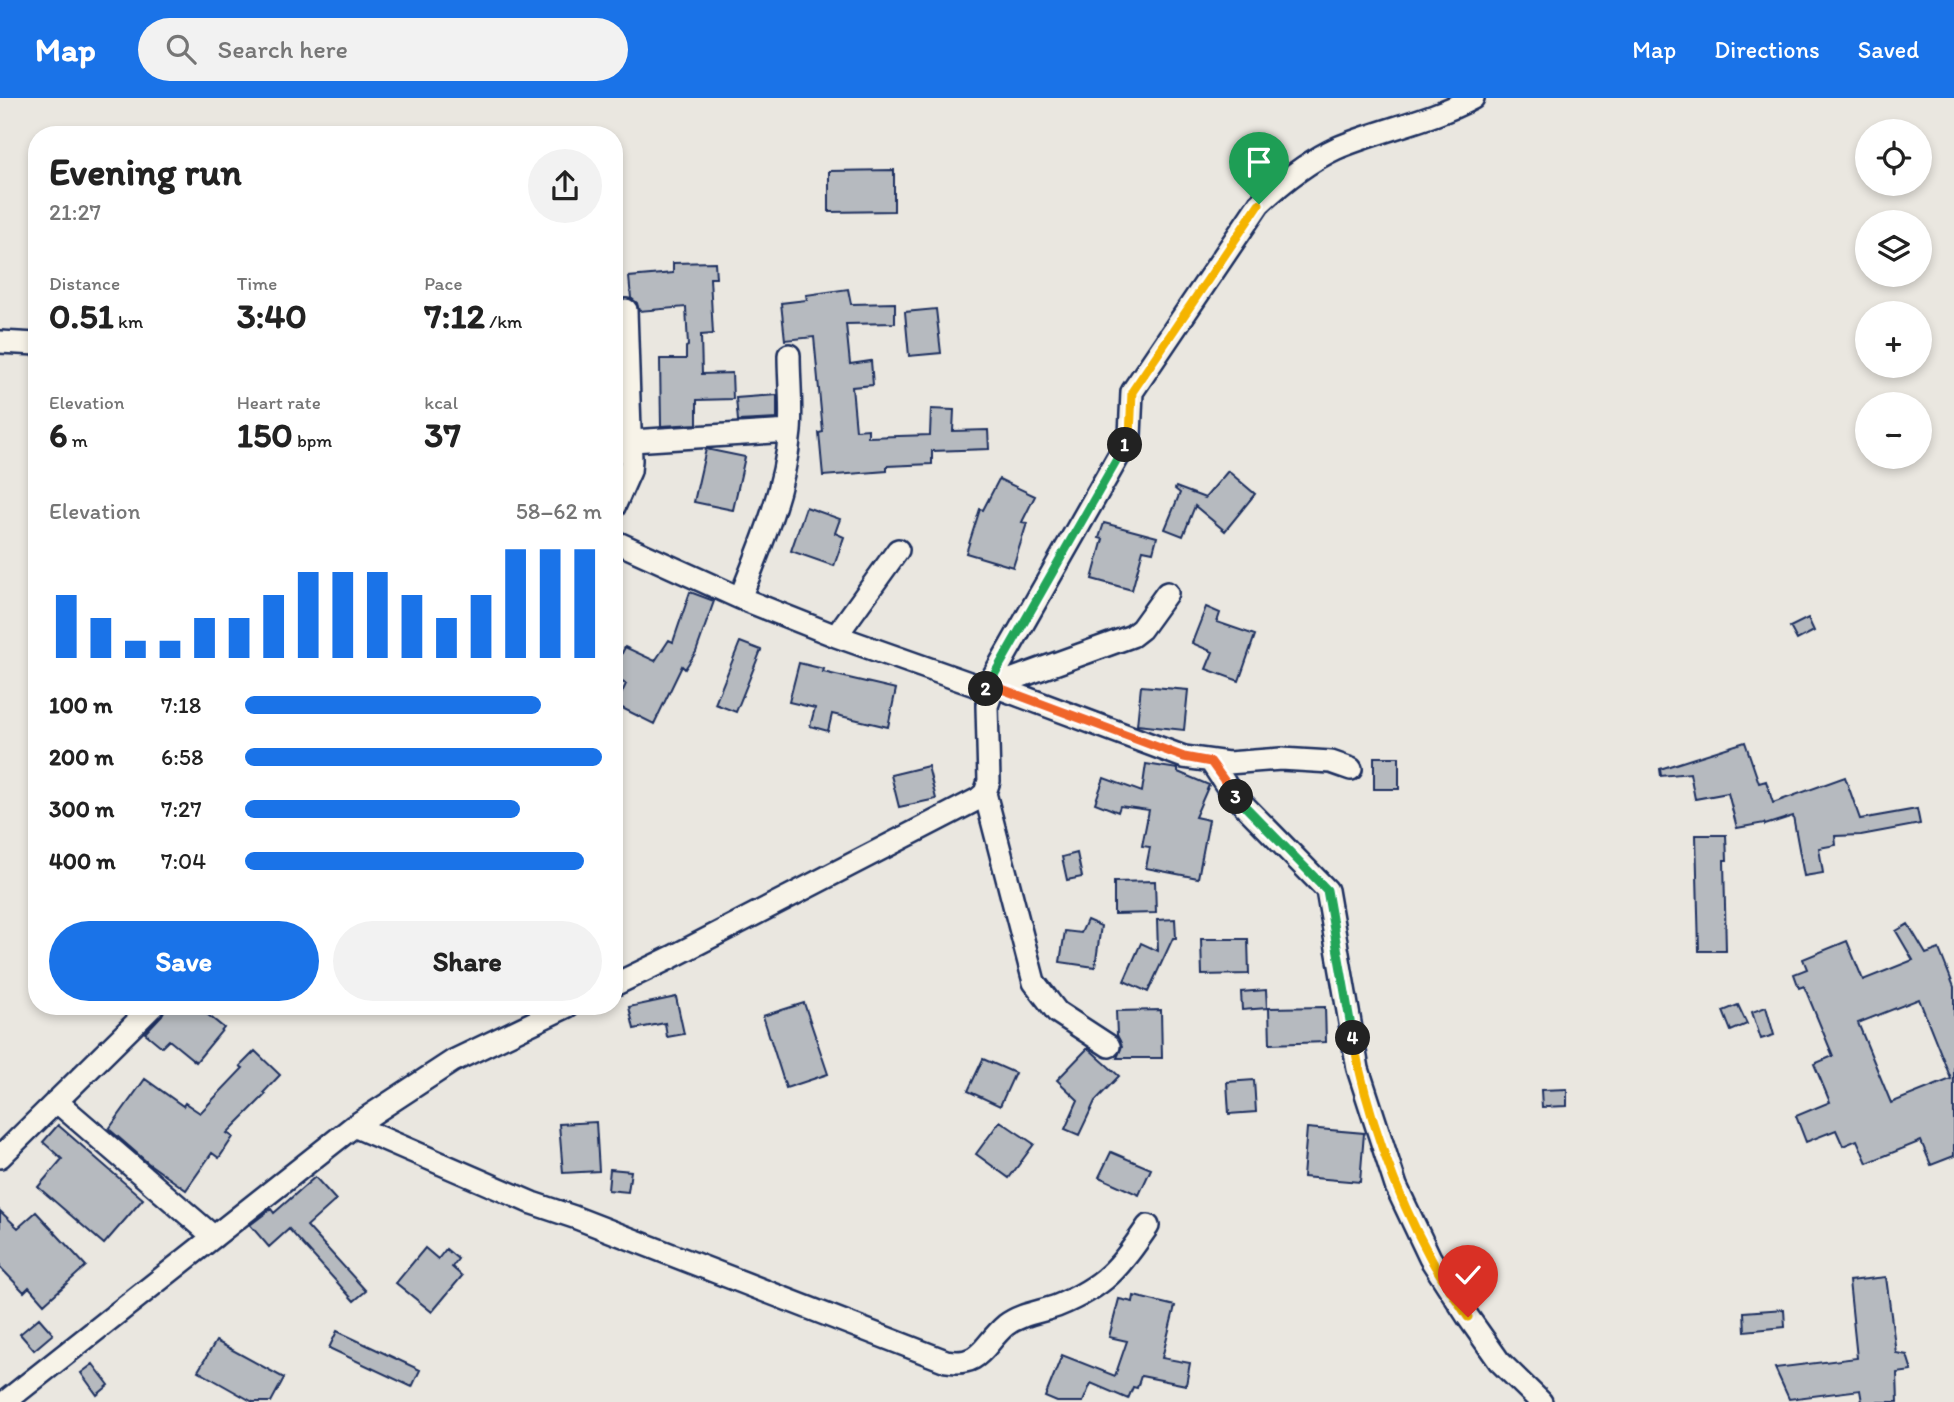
<!DOCTYPE html>
<meta charset="utf-8">
<style>
:root{--surface:#fff;--page:#f2f2f2;--text:#222;--muted:#767676;--accent:#1a73e8}
body{margin:0;font-family:Itim,sans-serif;background:var(--page);color:var(--text);height:100vh;display:flex;flex-direction:column;font-size:26px;white-space:nowrap}
*{box-sizing:border-box;margin:0}
p{font-size:23px;color:var(--muted)}
.icon{flex:none;width:38px;height:38px;fill:none;stroke:currentColor;stroke-width:2;stroke-linecap:round;stroke-linejoin:round}
.map{position:relative;flex:1;overflow:hidden}
.details{position:absolute;left:28px;top:28px;width:595px;height:889px;display:flex;flex-direction:column;background:var(--surface);border-radius:28px;box-shadow:0 4px 10px #0003}
.details>*{flex:none}
.controls{position:absolute;left:1855px;top:21px;display:grid;gap:14px}
.controls a{display:grid;place-items:center;width:77px;height:77px;border-radius:50%;background:var(--surface);box-shadow:0 4px 10px #0003;font-size:35px}
.pin{position:absolute;display:grid;place-items:center;width:60px;height:60px;color:#fff;margin:-72px -30px;border-radius:50% 50% 50% 0;rotate:-45deg;box-shadow:0 0 7px #0007}
.pin .icon{rotate:45deg}
.km{position:absolute;width:35px;height:35px;margin:-18px;border-radius:50%;background:#222;color:#fff;font-size:19px;line-height:35px;text-align:center}
.round{display:grid;place-items:center;flex:none;width:74px;height:74px;border-radius:37px;background:var(--page)}
.overview{display:flex;align-items:center;justify-content:space-between;height:119px;padding:0 21px}
h1{font-size:38px;font-weight:700;line-height:52px}
.figures{display:grid;grid-template-columns:repeat(3,1fr);gap:10px;height:119px;padding:7px 21px}
.figures div{display:grid;align-content:center}
.figures b{font-size:35px;font-weight:700}
.figures small{font-size:19px;font-weight:400}
.figures p{font-size:19px}
.chart{height:196px;padding:14px 21px}
.chart p{display:flex;justify-content:space-between}
.chart svg{width:100%;height:126px;margin-top:7px;stroke:var(--accent);stroke-width:6}
.cta{display:flex;gap:14px;margin-top:auto;padding:14px 21px}
.cta a{flex:1;height:80px;border-radius:42px;background:var(--accent);color:#fff;font-size:28px;font-weight:700;line-height:80px;text-align:center}
.cta a+a{background:var(--page);color:var(--text)}
ul{padding:0 21px;list-style:none;font-size:23px}
li{display:grid;grid-template-columns:112px 84px 1fr;align-items:center;height:52px}
li i{height:18px;border-radius:9px;background:var(--accent)}
header{display:flex;align-items:center;gap:42px;box-sizing:border-box;height:98px;padding:0 35px;background:var(--accent);color:#fff}
header strong{font-size:33px}
nav{display:flex;gap:38px;margin-inline-start:auto;font-size:24px}
.search{width:490px;height:63px;background:var(--page);display:flex;align-items:center;gap:18px;box-sizing:border-box;padding:0 24px;border-radius:38px;color:var(--muted);font-size:26px}
.map>svg:first-child{display:block}
.building{fill:#b6babf;stroke:#1b2f5e;stroke-width:2;fill-rule:evenodd}
.lines{fill:none;stroke-linecap:round;stroke-linejoin:round}
.minor-casing{stroke:#1b2f5e;stroke-width:26}
.minor{stroke:#f7f3e8;stroke-width:21}
.split-1-casing{stroke:#fff;stroke-width:14}
.split-2-casing{stroke:#fff;stroke-width:14}
.split-3-casing{stroke:#fff;stroke-width:14}
.split-4-casing{stroke:#fff;stroke-width:14}
.split-5-casing{stroke:#fff;stroke-width:14}
.split-1{stroke:#f5b400;stroke-width:9}
.split-2{stroke:#22a559;stroke-width:9}
.split-3{stroke:#f0652b;stroke-width:9}
.split-4{stroke:#22a559;stroke-width:9}
.split-5{stroke:#f5b400;stroke-width:9}
</style>
<header>
<strong>Map</strong>
<div class="search"><svg class="icon" aria-label="search" viewBox="0 0 24 24"><circle cx="10" cy="10" r="6"/><path d="M15 15l6 6"/></svg>Search here</div>
<nav><a>Map</a><a>Directions</a><a>Saved</a></nav>
</header>
<div class="map">
<svg width="1954" height="1304" viewBox="0 0 1954 1304">
<rect width="100%" height="100%" fill="#eae7e0"/>
<filter id="ink" filterUnits="userSpaceOnUse"><feTurbulence type="fractalNoise" baseFrequency=".0143" numOctaves="2"/><feDisplacementMap in="SourceGraphic" scale="14" xChannelSelector="R" yChannelSelector="G"/><feConvolveMatrix kernelMatrix="1 2 1 2 8 2 1 2 1" color-interpolation-filters="sRGB"/></filter>
<g filter="url(#ink)">
<path class="building" d="M 894,72 L 894,113 L 829,114 L 829,73 Z
M 715,164 L 716,180 L 710,180 L 713,236 L 701,237 L 702,276 L 732,275 L 733,301 L 697,302 L 697,326 L 661,328 L 660,261 L 686,261 L 686,249 L 688,248 L 686,209 L 639,213 L 637,205 L 631,200 L 629,179 L 673,175 L 673,165 Z
M 848,191 L 851,206 L 895,205 L 895,225 L 846,226 L 850,266 L 871,263 L 873,287 L 852,289 L 856,332 L 868,331 L 868,339 L 930,337 L 931,311 L 954,312 L 953,333 L 988,332 L 989,351 L 932,353 L 932,366 L 887,368 L 887,373 L 823,378 L 819,335 L 823,334 L 814,239 L 785,242 L 781,205 L 807,202 L 806,197 Z
M 936,211 L 941,255 L 909,258 L 905,214 Z
M 777,297 L 777,321 L 738,323 L 736,300 Z
M 706,351 L 745,359 L 733,412 L 694,404 Z
M 1228,373 L 1255,396 L 1225,433 L 1195,408 L 1183,438 L 1165,431 L 1180,395 L 1175,391 L 1176,389 L 1205,400 Z
M 999,381 L 1035,398 L 1022,424 L 1027,425 L 1013,469 L 966,455 L 980,411 L 983,412 Z
M 806,409 L 840,421 L 835,435 L 844,439 L 834,468 L 791,453 Z
M 1104,425 L 1157,439 L 1153,454 L 1143,452 L 1132,492 L 1092,481 L 1103,441 L 1099,440 Z
M 690,494 L 714,503 L 696,554 L 685,571 L 682,568 L 654,626 L 616,607 L 626,586 L 614,580 L 614,571 L 625,549 L 655,563 L 669,542 L 673,544 Z
M 1206,509 L 1220,515 L 1217,524 L 1255,537 L 1239,583 L 1206,571 L 1213,554 L 1192,545 Z
M 1808,520 L 1814,533 L 1797,542 L 1790,529 Z
M 740,544 L 761,552 L 736,614 L 715,606 Z
M 799,565 L 824,571 L 823,574 L 896,591 L 888,629 L 832,616 L 828,633 L 810,628 L 815,610 L 789,604 Z
M 1141,588 L 1188,592 L 1184,632 L 1137,627 Z
M 1745,644 L 1759,685 L 1766,683 L 1773,705 L 1845,679 L 1860,721 L 1917,711 L 1920,726 L 1861,737 L 1835,738 L 1836,747 L 1819,750 L 1823,775 L 1804,778 L 1793,718 L 1765,727 L 1764,725 L 1737,730 L 1728,695 L 1695,701 L 1690,675 L 1661,678 L 1660,671 Z
M 1374,659 L 1399,659 L 1399,691 L 1374,691 Z
M 1146,666 L 1178,671 L 1178,674 L 1209,687 L 1195,719 L 1209,722 L 1198,780 L 1146,770 L 1150,749 L 1142,748 L 1149,712 L 1120,708 L 1118,714 L 1095,705 L 1104,680 L 1142,694 Z
M 928,668 L 936,701 L 899,709 L 891,677 Z
M 1696,737 L 1726,737 L 1727,762 L 1724,762 L 1726,853 L 1699,853 Z
M 1077,755 L 1082,779 L 1067,782 L 1062,759 Z
M 1155,783 L 1156,815 L 1114,816 L 1114,784 Z
M 1175,821 L 1176,840 L 1173,840 L 1148,894 L 1124,883 L 1141,845 L 1158,853 L 1157,822 Z
M 1087,822 L 1101,828 L 1095,869 L 1060,864 L 1065,833 L 1081,835 Z
M 1908,826 L 1926,856 L 1939,851 L 1954,889 L 1954,1058 L 1931,1067 L 1921,1043 L 1867,1065 L 1857,1042 L 1843,1048 L 1836,1032 L 1806,1044 L 1796,1018 L 1830,1004 L 1814,966 L 1833,958 L 1804,888 L 1799,890 L 1794,876 L 1807,871 L 1803,861 L 1847,843 L 1863,882 L 1913,862 L 1896,833 ZM 1919,901 L 1951,981 L 1891,1005 L 1858,925 Z
M 1201,841 L 1248,841 L 1249,876 L 1202,877 Z
M 1266,892 L 1267,910 L 1242,912 L 1241,894 Z
M 676,899 L 684,936 L 667,939 L 665,925 L 634,931 L 629,909 Z
M 804,905 L 828,976 L 786,990 L 763,918 Z
M 1738,907 L 1747,926 L 1731,933 L 1723,913 Z
M 166,908 L 197,908 L 224,930 L 196,964 L 169,942 L 162,949 L 145,935 L 162,917 Z
M 1325,909 L 1326,944 L 1270,946 L 1269,910 Z
M 1766,909 L 1774,937 L 1761,941 L 1752,914 Z
M 1161,912 L 1162,960 L 1117,960 L 1122,948 L 1117,937 L 1116,913 Z
M 1088,950 L 1119,978 L 1095,1003 L 1079,1037 L 1065,1031 L 1078,1002 L 1057,982 Z
M 255,953 L 280,977 L 264,994 L 266,996 L 227,1035 L 233,1039 L 219,1060 L 212,1055 L 186,1092 L 148,1065 L 109,1031 L 145,981 L 183,1008 L 185,1005 L 200,1015 L 243,970 L 240,968 Z
M 983,961 L 1015,975 L 1000,1008 L 968,993 Z
M 1254,982 L 1256,1014 L 1229,1016 L 1227,984 Z
M 1567,991 L 1567,1008 L 1542,1009 L 1541,992 Z
M 1000,1023 L 1034,1046 L 1009,1080 L 976,1056 Z
M 596,1024 L 599,1073 L 563,1075 L 559,1026 Z
M 58,1027 L 143,1101 L 104,1146 L 38,1089 L 62,1061 L 43,1044 Z
M 1307,1030 L 1364,1035 L 1360,1084 L 1303,1079 Z
M 1111,1054 L 1151,1071 L 1139,1097 L 1099,1079 Z
M 610,1071 L 631,1073 L 628,1094 L 608,1092 Z
M 315,1079 L 336,1102 L 307,1128 L 366,1193 L 354,1203 L 289,1131 L 269,1149 L 250,1127 L 271,1111 L 274,1115 Z
M 0,1113 L 18,1130 L 36,1114 L 86,1168 L 44,1206 L 29,1189 L 24,1194 L 0,1169 Z
M 425,1150 L 438,1161 L 446,1151 L 458,1161 L 452,1169 L 462,1178 L 432,1214 L 396,1185 Z
M 1886,1179 L 1896,1255 L 1907,1257 L 1912,1273 L 1897,1275 L 1898,1304 L 1862,1304 L 1860,1292 L 1789,1301 L 1775,1270 L 1857,1260 L 1849,1183 Z
M 1134,1198 L 1175,1208 L 1162,1260 L 1190,1265 L 1186,1287 L 1141,1278 L 1137,1290 L 1133,1289 L 1128,1301 L 1091,1285 L 1083,1304 L 1057,1304 L 1045,1299 L 1062,1257 L 1115,1278 L 1127,1243 L 1109,1239 L 1119,1201 L 1133,1204 Z
M 1784,1211 L 1785,1229 L 1745,1233 L 1744,1214 Z
M 39,1220 L 53,1236 L 34,1252 L 20,1236 Z
M 337,1233 L 420,1272 L 412,1289 L 329,1250 Z
M 216,1243 L 284,1280 L 271,1304 L 253,1304 L 198,1273 Z
M 93,1266 L 109,1287 L 97,1297 L 81,1275 Z"/>
<g class="lines">
<g class="minor-casing">
<path id="minor" d="M 0,244 L 37,246
M 632,343 L 790,333
M 614,409 L 630,373 L 631,362 L 626,212
M 614,443 L 740,500 L 836,538 L 986,591 L 994,588 L 1184,659 L 1228,665 L 1281,661 L 1331,664 L 1351,671
M 740,500 C 762,446 785,391 790,333 C 792,308 789,282 789,257
M 836,538 L 898,452
M 986,591 L 1130,338 L 1132,294 L 1259,106 C 1281,85 1309,63 1337,50 C 1382,31 1430,23 1473,0
M 1211,664 L 1230,693 L 1327,792 L 1358,971 L 1396,1088 L 1430,1160 L 1468,1219 L 1499,1263 L 1541,1304
M 985,695 L 1034,884 L 1057,914 L 1109,948
M 614,887 L 672,859 L 978,701 L 985,695 L 989,683 L 987,608 L 994,588 L 1132,538 L 1141,531 L 1167,495
M 56,1003 L 214,1139
M 354,1028 L 532,1105 L 574,1119 L 946,1263 C 982,1269 983,1246 1006,1227 C 1020,1216 1040,1214 1057,1208 C 1106,1188 1119,1170 1148,1128
M 0,1059 L 153,908
M 5,1304 L 354,1028 L 453,963 L 568,908"/>
</g>
<use href="#minor" class="minor"/>
</g>
</g>
<g class="lines" filter="url(#ink)">
<g class="split-1-casing">
<path id="split-1" d="M 1125,347 L 1130,338 L 1132,294 L 1259,106"/>
</g>
<g class="split-2-casing">
<path id="split-2" d="M 986,591 L 1125,347"/>
</g>
<g class="split-3-casing">
<path id="split-3" d="M 986,591 L 994,588 L 1184,659 L 1211,664 L 1236,699"/>
</g>
<g class="split-4-casing">
<path id="split-4" d="M 1236,699 L 1327,792 L 1353,940"/>
</g>
<g class="split-5-casing">
<path id="split-5" d="M 1353,940 C 1366,1013 1395,1095 1430,1159 C 1441,1180 1455,1199 1468,1219"/>
</g>
<use href="#split-1" class="split-1"/>
<use href="#split-2" class="split-2"/>
<use href="#split-3" class="split-3"/>
<use href="#split-4" class="split-4"/>
<use href="#split-5" class="split-5"/>
</g>
</svg>
<div class="controls">
<a><svg class="icon" aria-label="locate" viewBox="0 0 24 24"><circle cx="12" cy="12" r="6"/><path d="M12 2v4M12 18v4M2 12h4M18 12h4"/></svg></a>
<a><svg class="icon" aria-label="layers" viewBox="0 0 24 24"><path d="M12 4l9 5-9 5-9-5zM3 14l9 5 9-5"/></svg></a>
<a>+</a>
<a>−</a>
</div>
<div class="pin" style="left:1259px;top:106px;background:#1e9e55"><svg class="icon" aria-label="arrive" viewBox="0 0 24 24"><path d="M6 21V4h12l-3 4 3 4H6"/></svg></div>
<div class="pin" style="left:1468px;top:1219px;background:#d93025"><svg class="icon" aria-label="check" viewBox="0 0 24 24"><path d="M5 12l5 5 9-10"/></svg></div>
<b class="km" style="left:1125px;top:347px">1</b>
<b class="km" style="left:986px;top:591px">2</b>
<b class="km" style="left:1236px;top:699px">3</b>
<b class="km" style="left:1353px;top:940px">4</b>
<section class="details">
<div class="overview"><div><h1>Evening run</h1><p>21:27</p></div><a class="round"><svg class="icon" aria-label="share" viewBox="0 0 24 24"><path d="M12 15V3M7 8l5-5 5 5M5 13v7h14v-7"/></svg></a></div>
<div class="figures">
<div><p>Distance</p><b>0.51<small> km</small></b></div>
<div><p>Time</p><b>3:40</b></div>
<div><p>Pace</p><b>7:12<small> /km</small></b></div>
</div>
<div class="figures">
<div><p>Elevation</p><b>6<small> m</small></b></div>
<div><p>Heart rate</p><b>150<small> bpm</small></b></div>
<div><p>kcal</p><b>37</b></div>
</div>
<div class="chart"><p><span>Elevation</span>58–62 m</p>
<svg viewBox="0 0 160 44" preserveAspectRatio="none"><path d="M5 44V22M15 44V30M25 44V38M35 44V38M45 44V30M55 44V30M65 44V22M75 44V14M85 44V14M95 44V14M105 44V22M115 44V30M125 44V22M135 44V6M145 44V6M155 44V6"/></svg>
</div>
<ul>
<li><b>100 m</b>7:18<i style="width:83%"></i></li>
<li><b>200 m</b>6:58<i style="width:100%"></i></li>
<li><b>300 m</b>7:27<i style="width:77%"></i></li>
<li><b>400 m</b>7:04<i style="width:95%"></i></li>
</ul>
<div class="cta"><a>Save</a><a>Share</a></div>
</section>
</div>
